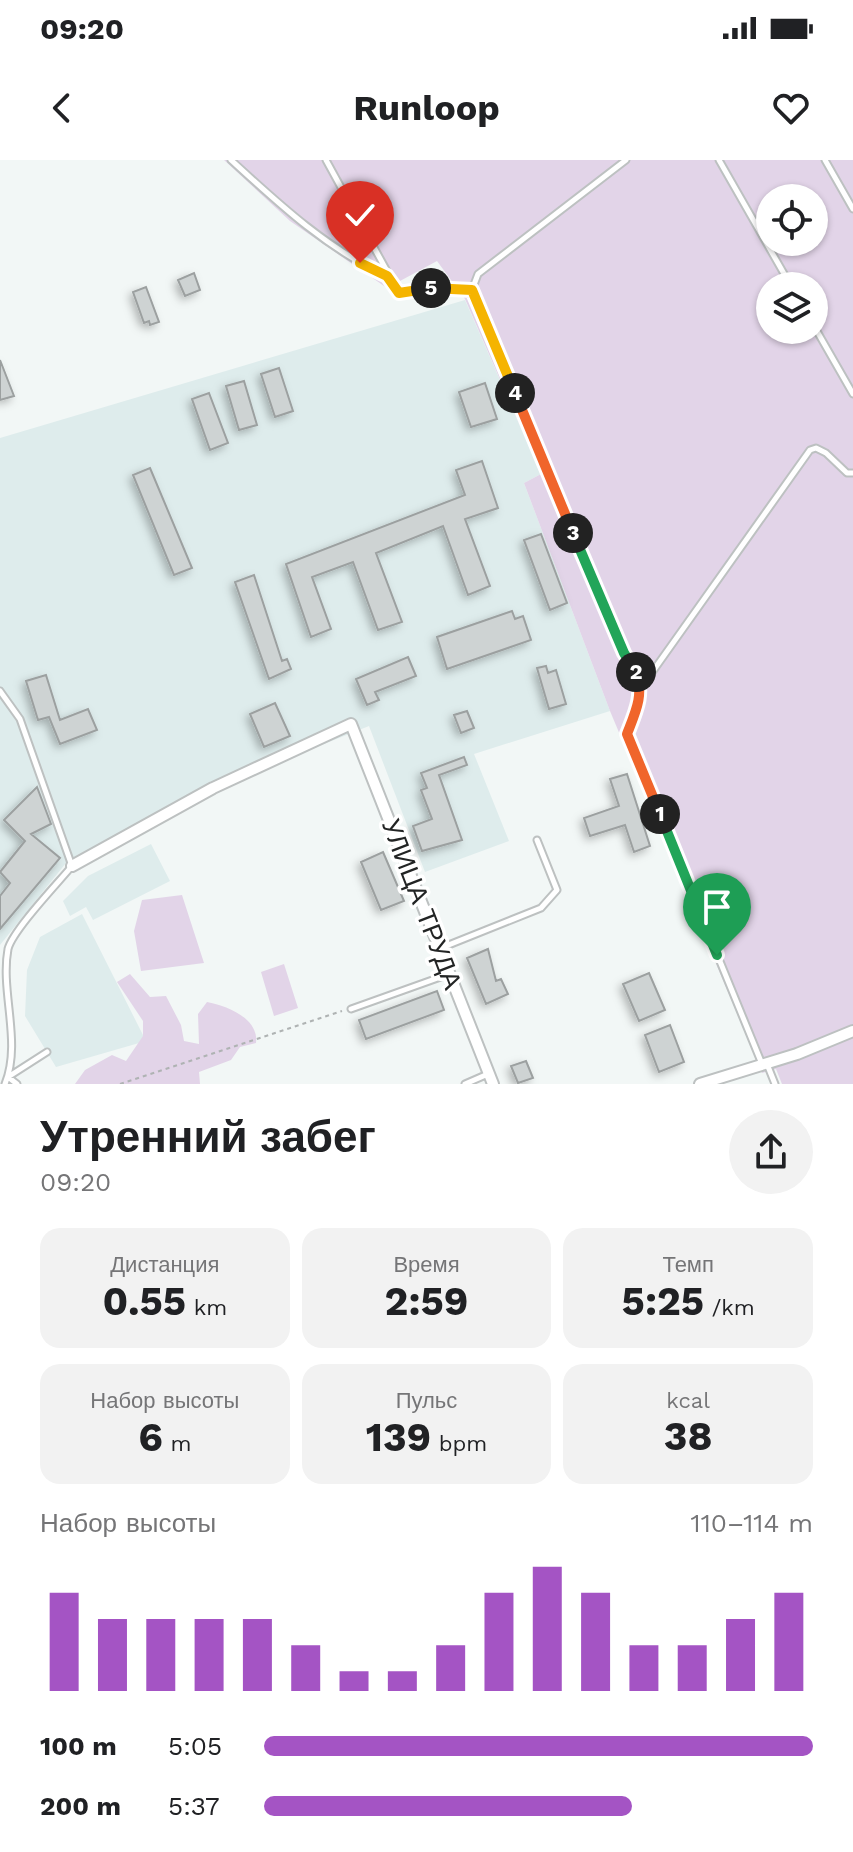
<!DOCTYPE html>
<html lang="ru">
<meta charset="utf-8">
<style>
:root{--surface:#fff;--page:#f2f2f2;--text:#202124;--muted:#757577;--accent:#a454c4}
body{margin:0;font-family:"Work Sans",sans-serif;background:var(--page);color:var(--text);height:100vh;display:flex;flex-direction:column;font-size:30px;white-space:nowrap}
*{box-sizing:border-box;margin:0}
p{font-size:26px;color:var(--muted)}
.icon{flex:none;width:44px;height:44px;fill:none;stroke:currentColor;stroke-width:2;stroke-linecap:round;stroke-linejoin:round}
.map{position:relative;height:924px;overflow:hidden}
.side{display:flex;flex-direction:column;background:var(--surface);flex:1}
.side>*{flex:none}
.controls{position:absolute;left:756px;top:24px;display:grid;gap:16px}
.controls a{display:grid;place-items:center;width:72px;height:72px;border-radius:50%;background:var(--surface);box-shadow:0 2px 6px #0004;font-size:40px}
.pin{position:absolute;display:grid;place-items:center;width:68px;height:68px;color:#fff;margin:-82px -34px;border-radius:50% 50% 50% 0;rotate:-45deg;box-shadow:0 0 8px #0007}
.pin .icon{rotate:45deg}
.km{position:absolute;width:40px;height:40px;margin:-20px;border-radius:50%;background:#222;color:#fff;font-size:22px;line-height:40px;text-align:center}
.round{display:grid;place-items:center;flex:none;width:84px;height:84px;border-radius:42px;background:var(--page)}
.summary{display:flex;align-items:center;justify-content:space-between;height:136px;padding:0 40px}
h1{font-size:44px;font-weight:700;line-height:60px}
.metrics{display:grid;grid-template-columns:repeat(3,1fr);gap:12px;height:136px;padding:8px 40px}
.metrics div{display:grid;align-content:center;border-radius:20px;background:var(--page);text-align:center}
.metrics b{font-size:40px;font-weight:700}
.metrics small{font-size:22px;font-weight:400}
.metrics p{font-size:22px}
.chart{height:224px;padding:16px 40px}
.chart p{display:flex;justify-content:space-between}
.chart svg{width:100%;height:144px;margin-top:8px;stroke:var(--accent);stroke-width:6}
ul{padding:0 40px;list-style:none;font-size:26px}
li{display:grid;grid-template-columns:128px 96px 1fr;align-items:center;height:60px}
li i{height:20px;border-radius:10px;background:var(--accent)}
.status{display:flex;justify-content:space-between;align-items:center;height:56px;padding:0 40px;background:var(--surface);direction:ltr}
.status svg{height:22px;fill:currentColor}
header{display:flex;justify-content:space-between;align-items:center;height:104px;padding:0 40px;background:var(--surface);font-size:36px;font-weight:700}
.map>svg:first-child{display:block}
.built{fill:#deecec}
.green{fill:#e2d4e8;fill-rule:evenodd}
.building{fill:#ced3d3;stroke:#9ca0a0;stroke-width:2;filter:url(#shadow)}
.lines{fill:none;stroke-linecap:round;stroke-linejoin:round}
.lane-casing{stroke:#bdc1c1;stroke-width:9}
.street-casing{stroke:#bdc1c1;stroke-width:14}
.path{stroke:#afb3b3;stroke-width:2;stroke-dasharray:4 4;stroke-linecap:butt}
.lane{stroke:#fff;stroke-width:5}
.street{stroke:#fff;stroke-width:10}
.split-1-casing{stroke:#fff;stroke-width:16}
.split-2-casing{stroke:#fff;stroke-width:16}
.split-3-casing{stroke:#fff;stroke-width:16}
.split-4-casing{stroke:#fff;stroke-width:16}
.split-5-casing{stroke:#fff;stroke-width:16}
.split-6-casing{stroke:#fff;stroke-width:16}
.split-1{stroke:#22a559;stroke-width:10}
.split-2{stroke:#f0652b;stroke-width:10}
.split-3{stroke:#22a559;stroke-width:10}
.split-4{stroke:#f0652b;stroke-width:10}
.split-5{stroke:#f5b400;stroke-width:10}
.split-6{stroke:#f5b400;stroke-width:10}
.labels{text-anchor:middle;stroke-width:7;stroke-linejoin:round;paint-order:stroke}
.street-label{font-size:26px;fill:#222424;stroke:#fff}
</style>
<div class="status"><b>09:20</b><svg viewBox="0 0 49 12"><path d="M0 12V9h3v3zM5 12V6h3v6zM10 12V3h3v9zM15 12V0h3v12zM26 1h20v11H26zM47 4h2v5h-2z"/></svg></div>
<header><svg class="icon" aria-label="back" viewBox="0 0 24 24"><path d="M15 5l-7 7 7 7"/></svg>Runloop<svg class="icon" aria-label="heart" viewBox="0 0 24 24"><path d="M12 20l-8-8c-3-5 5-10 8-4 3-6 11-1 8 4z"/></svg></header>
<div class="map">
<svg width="853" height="924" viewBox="0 0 853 924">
<defs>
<filter id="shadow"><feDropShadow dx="-3.5" dy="3.5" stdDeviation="4" flood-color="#0004"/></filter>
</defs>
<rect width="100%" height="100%" fill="#f2f7f6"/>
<path class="built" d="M 465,140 L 541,314 L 524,323 L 610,551 L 474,594 L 509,681 L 425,712 L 369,566 L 254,612 L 153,666 L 148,659 L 66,703 L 0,785 L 0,278 Z
M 151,684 L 170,721 L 93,760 L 86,747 L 70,756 L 63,741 L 88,716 Z
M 82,754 L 146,881 L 56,907 L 25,856 L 27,810 L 40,777 Z"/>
<path class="green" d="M 224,0 L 853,0 L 853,924 L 782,924 L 776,909 L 762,913 L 610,551 L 524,323 L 541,314 L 465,139 L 437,101 L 387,128 L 290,61 ZM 770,38 L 814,38 L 814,82 L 770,82 ZM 770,126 L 814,126 L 814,170 L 770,170 Z
M 182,735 L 204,803 L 141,811 L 134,771 L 142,740 Z
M 284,804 L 298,848 L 274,856 L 261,812 Z
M 130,814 L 150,837 L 166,836 L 181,865 L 184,881 L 199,884 L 198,854 L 207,842 C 227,846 259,858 256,883 L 240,887 L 231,900 L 199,912 L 200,924 L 75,924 L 85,910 L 112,895 L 126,901 L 143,876 L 143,861 L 117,822 Z"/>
<path class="building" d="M 194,113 L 200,130 L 185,136 L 178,120 Z
M 146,127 L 159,162 L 150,165 L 149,161 L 144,163 L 133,132 Z
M 0,200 L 14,236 L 0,240 Z
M 279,208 L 293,251 L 275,257 L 261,214 Z
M 244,221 L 257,265 L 239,270 L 226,226 Z
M 485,223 L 497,259 L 471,267 L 459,232 Z
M 209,233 L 228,283 L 210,290 L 192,239 Z
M 482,301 L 498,348 L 465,359 L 490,426 L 468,435 L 443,366 L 376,393 L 402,462 L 378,470 L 353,402 L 312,417 L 331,469 L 311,477 L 286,404 L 465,335 L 456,310 Z
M 150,308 L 192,408 L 174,415 L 133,315 Z
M 541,374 L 567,443 L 550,450 L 524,380 Z
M 254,415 L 282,501 L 287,499 L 291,509 L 269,519 L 235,422 Z
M 512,451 L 515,459 L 523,456 L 531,480 L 447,509 L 437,477 Z
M 408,497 L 416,516 L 375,532 L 379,540 L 367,545 L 356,519 Z
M 546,506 L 548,513 L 556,510 L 566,544 L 549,549 L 537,508 Z
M 46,515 L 60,560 L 88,549 L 97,570 L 60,584 L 49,557 L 38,560 L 26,521 Z
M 275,543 L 290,576 L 264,587 L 250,554 Z
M 467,551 L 474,568 L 461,573 L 454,555 Z
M 464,597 L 467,605 L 439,615 L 462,680 L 422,691 L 413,666 L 432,659 L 421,630 L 427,628 L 421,613 Z
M 627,614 L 650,686 L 634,692 L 625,665 L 590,676 L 584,658 L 619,646 L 610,619 Z
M 37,627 L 51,664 L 31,674 L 60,698 L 0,769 L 0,736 L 10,723 L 0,712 L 25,681 L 4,660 Z
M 383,692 L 404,741 L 381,750 L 361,702 Z
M 488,789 L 496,821 L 501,819 L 508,834 L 486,844 L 467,798 Z
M 649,813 L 665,850 L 639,861 L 623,824 Z
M 437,831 L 444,850 L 366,879 L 359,860 Z
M 670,865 L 684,902 L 659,912 L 645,875 Z
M 526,901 L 533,918 L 518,923 L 511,906 Z"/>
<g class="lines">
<g class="lane-casing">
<path id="lane" d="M 231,0 C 279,44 326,88 386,116
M 326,0 L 399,133 L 438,127 L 472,130
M 626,0 L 478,114 L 472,130 L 624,493 C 646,527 642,537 627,574 L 762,904
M 719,0 L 791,126
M 825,0 L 853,49
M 814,166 L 853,234
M 641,528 L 810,290 L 816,288 L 826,293 L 847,313 L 853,313
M 0,531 L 20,559 L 72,706 C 58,723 13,770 8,789 C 0,832 22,882 5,924
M 441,788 L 541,748 L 557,730 L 537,680
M 351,849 L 449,814
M 767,904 L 775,924
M 17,924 L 8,917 L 47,892
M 465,924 L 488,914"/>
</g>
<g class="street-casing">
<path id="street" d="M 72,706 L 213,628 L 351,564 L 493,924
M 700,924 L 797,894 L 853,871"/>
</g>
<path class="path" d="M 120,924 L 342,851"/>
<use href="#lane" class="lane"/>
<use href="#street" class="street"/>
</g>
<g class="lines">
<g class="split-1-casing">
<path id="split-1" d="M 660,654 L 717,795"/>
</g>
<g class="split-2-casing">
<path id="split-2" d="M 636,512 C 644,535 636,551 627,574 L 660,654"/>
</g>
<g class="split-3-casing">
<path id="split-3" d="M 573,373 L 624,493 L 636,512"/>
</g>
<g class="split-4-casing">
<path id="split-4" d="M 515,233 L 573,373"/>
</g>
<g class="split-5-casing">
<path id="split-5" d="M 431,128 L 472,130 L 515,233"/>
</g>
<g class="split-6-casing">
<path id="split-6" d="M 360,103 L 387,116 L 399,133 L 431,128"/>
</g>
<use href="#split-1" class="split-1"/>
<use href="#split-2" class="split-2"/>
<use href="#split-3" class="split-3"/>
<use href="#split-4" class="split-4"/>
<use href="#split-5" class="split-5"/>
<use href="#split-6" class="split-6"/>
</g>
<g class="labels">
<g class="street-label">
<text transform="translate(422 744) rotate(69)" y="9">УЛИЦА ТРУДА</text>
</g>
</g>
</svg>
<div class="controls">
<a><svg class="icon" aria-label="locate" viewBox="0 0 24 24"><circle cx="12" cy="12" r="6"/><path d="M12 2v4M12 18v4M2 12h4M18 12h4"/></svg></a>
<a><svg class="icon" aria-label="layers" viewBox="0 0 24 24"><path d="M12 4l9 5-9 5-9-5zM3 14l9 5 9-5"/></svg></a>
</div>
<div class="pin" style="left:717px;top:795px;background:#1e9e55"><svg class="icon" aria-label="arrive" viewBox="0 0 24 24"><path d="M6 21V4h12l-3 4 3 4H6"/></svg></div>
<div class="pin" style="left:360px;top:103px;background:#d93025"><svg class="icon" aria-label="check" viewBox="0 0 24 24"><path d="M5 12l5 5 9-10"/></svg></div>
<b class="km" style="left:660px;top:654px">1</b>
<b class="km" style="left:636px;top:512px">2</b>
<b class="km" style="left:573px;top:373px">3</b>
<b class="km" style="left:515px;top:233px">4</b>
<b class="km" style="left:431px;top:128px">5</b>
</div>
<section class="side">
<div class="summary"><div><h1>Утренний забег</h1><p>09:20</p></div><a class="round"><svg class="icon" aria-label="share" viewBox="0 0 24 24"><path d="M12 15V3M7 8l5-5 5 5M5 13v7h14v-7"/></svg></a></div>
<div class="metrics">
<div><p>Дистанция</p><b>0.55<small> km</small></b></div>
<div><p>Время</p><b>2:59</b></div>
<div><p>Темп</p><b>5:25<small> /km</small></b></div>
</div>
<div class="metrics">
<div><p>Набор высоты</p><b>6<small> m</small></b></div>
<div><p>Пульс</p><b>139<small> bpm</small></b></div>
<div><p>kcal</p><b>38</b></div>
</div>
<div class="chart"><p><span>Набор высоты</span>110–114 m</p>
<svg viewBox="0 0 160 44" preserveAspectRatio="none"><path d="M5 44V14M15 44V22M25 44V22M35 44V22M45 44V22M55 44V30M65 44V38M75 44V38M85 44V30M95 44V14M105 44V6M115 44V14M125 44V30M135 44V30M145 44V22M155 44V14"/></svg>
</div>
<ul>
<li><b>100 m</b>5:05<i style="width:100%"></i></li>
<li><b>200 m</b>5:37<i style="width:67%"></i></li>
</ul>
</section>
